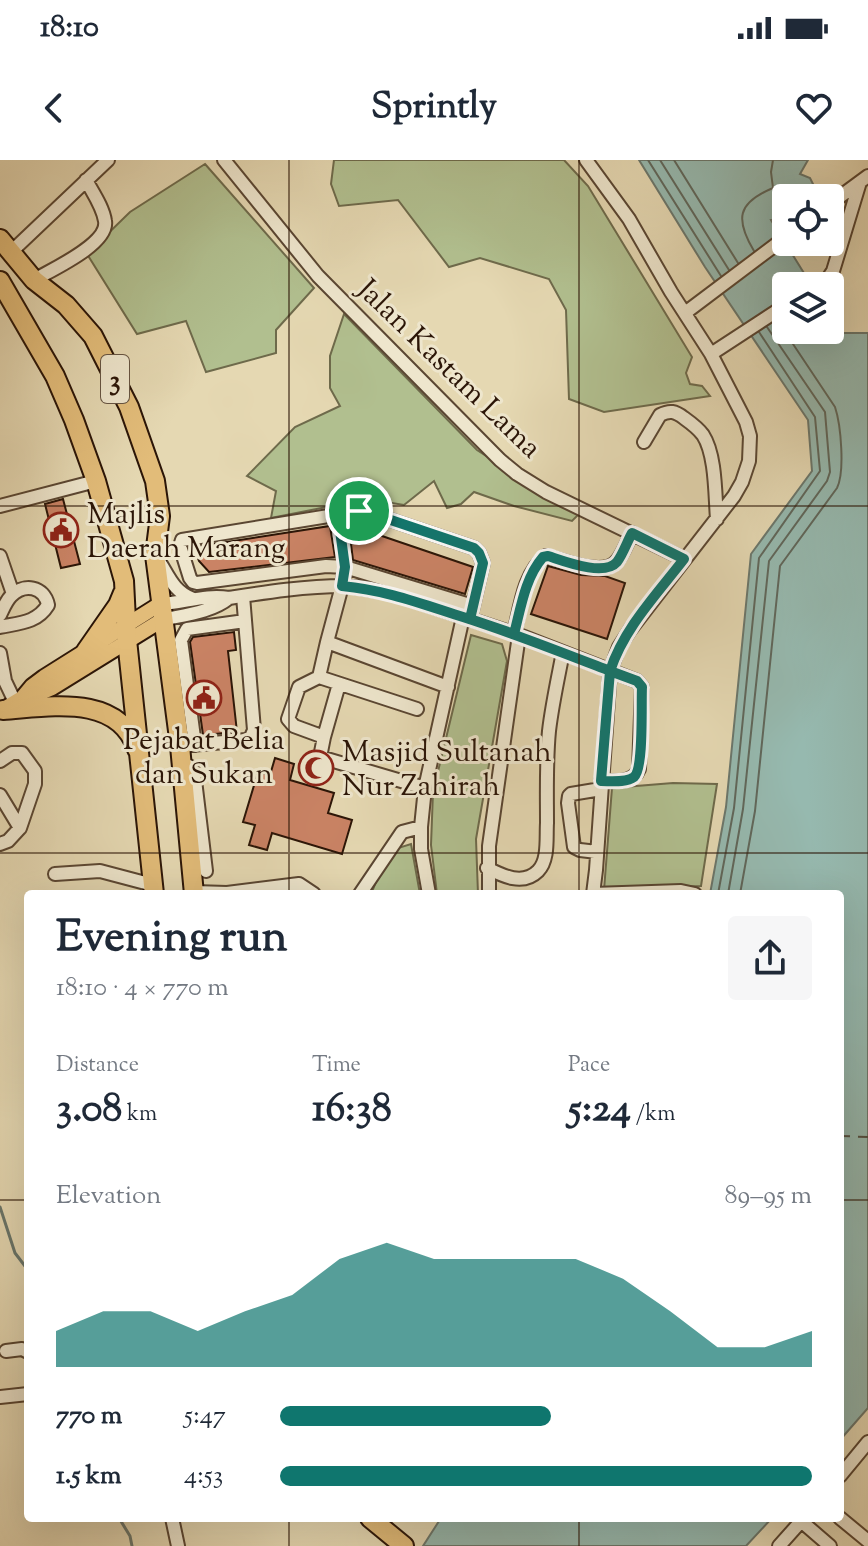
<!DOCTYPE html>
<meta charset="utf-8">
<style>
:root{--surface:#fff;--page:#f6f6f7;--text:#1f2937;--muted:#747a83;--accent:#0f766e}
body{margin:0;font-family:"Sorts Mill Goudy",serif;background:var(--page);color:var(--text);height:100vh;display:flex;flex-direction:column;font-size:30px;white-space:nowrap}
*{box-sizing:border-box;margin:0}
p{font-size:26px;color:var(--muted)}
.icon{flex:none;width:44px;height:44px;fill:none;stroke:currentColor;stroke-width:2;stroke-linecap:round;stroke-linejoin:round}
.map{position:relative;flex:1;overflow:hidden}
.panel{position:absolute;left:24px;top:730px;width:820px;height:632px;display:flex;flex-direction:column;background:var(--surface);border-radius:8px;box-shadow:0 8px 32px #0002}
.panel>*{flex:none}
.fabs{position:absolute;left:772px;top:24px;display:grid;gap:16px}
.fabs a{display:grid;place-items:center;width:72px;height:72px;border-radius:8px;background:var(--surface);box-shadow:0 8px 32px #0002;font-size:40px}
.pin{position:absolute;display:grid;place-items:center;width:68px;height:68px;color:#fff;margin:-34px;border:4px solid #fff;border-radius:50%;box-shadow:0 2px 8px #0007}
.round{display:grid;place-items:center;flex:none;width:84px;height:84px;border-radius:8px;background:var(--page)}
.headline{display:flex;align-items:center;justify-content:space-between;height:136px;padding:0 32px}
h1{font-size:44px;font-weight:700;line-height:60px}
.stats{display:grid;grid-template-columns:repeat(3,1fr);gap:12px;height:136px;padding:8px 32px}
.stats div{display:grid;align-content:center}
.stats b{font-size:40px;font-weight:700}
.stats small{font-size:22px;font-weight:400}
.stats p{font-size:22px}
.chart{height:224px;padding:16px 32px}
.chart p{display:flex;justify-content:space-between}
.chart svg{width:100%;height:144px;margin-top:8px;fill:var(--accent);opacity:.7}
ul{padding:0 32px;list-style:none;font-size:26px}
li{display:grid;grid-template-columns:128px 96px 1fr;align-items:center;height:60px}
li i{height:20px;border-radius:10px;background:var(--accent)}
.status{display:flex;justify-content:space-between;align-items:center;height:56px;padding:0 40px;background:var(--surface);direction:ltr}
.status svg{height:22px;fill:currentColor}
header{display:flex;justify-content:space-between;align-items:center;height:104px;padding:0 32px;background:var(--surface);font-size:36px;font-weight:700}
.map>svg:first-child{display:block}
.green{fill:#b1bf8f;stroke:#6e6a4b;stroke-width:2}
.water{fill:#96b9af;stroke:#6b776c;stroke-width:2}
.lines{fill:none;stroke-linecap:round;stroke-linejoin:round}
.shore{stroke:#60675b;stroke-width:2}
.stream{stroke:#6b776c;stroke-width:3}
.ferry{stroke:#504e42;stroke-width:2;stroke-dasharray:10 8;stroke-linecap:butt}
.building{fill:#ca8365;stroke:#2b1507;stroke-width:2}
.minor-casing{stroke:#5a4632;stroke-width:16}
.major-casing{stroke:#2b1507;stroke-width:18}
.highway-casing{stroke:#2b1507;stroke-width:22}
.minor{stroke:#eee6cd;stroke-width:12}
.major{stroke:#e2bc79;stroke-width:14}
.highway{stroke:#e2bc79;stroke-width:18}
.route-casing{stroke:#fff;stroke-width:16}
.route{stroke:#0f766e;stroke-width:10}
.grid{fill:none;stroke:#2b1507;stroke-width:2;stroke-opacity:0.55}
.labels{text-anchor:middle;stroke-width:6;stroke-linejoin:round;paint-order:stroke}
.shield{fill:#eee6cd;stroke:#665442;stroke-width:2}
.shield-label{font-size:28px;font-weight:bold;fill:#2b1507}
.street-label{font-size:30px;fill:#2b1507;stroke:#eee6cd}
.poi-label{font-size:30px;fill:#2b1507;stroke:#eee6cd;text-anchor:start}
</style>
<div class="status"><b>18:10</b><svg viewBox="0 0 49 12"><path d="M0 12V9h3v3zM5 12V6h3v6zM10 12V3h3v9zM15 12V0h3v12zM26 1h20v11H26zM47 4h2v5h-2z"/></svg></div>
<header><svg class="icon" aria-label="back" viewBox="0 0 24 24"><path d="M15 5l-7 7 7 7"/></svg>Sprintly<svg class="icon" aria-label="heart" viewBox="0 0 24 24"><path d="M12 20l-8-8c-3-5 5-10 8-4 3-6 11-1 8 4z"/></svg></header>
<div class="map">
<svg width="868" height="1386" viewBox="0 0 868 1386">
<rect width="100%" height="100%" fill="#e5d8b2"/>
<filter id="stains"><feTurbulence type="fractalNoise" baseFrequency=".0025" numOctaves="4"/><feColorMatrix values="0 0 0 0 .2 0 0 0 0 .09 0 0 0 0 .02 0 0 0 .5 -.17"/></filter>
<radialGradient id="worn" r=".72"><stop offset=".6" stop-color="#630" stop-opacity="0"/><stop offset="1" stop-color="#630" stop-opacity=".3"/></radialGradient>
<path class="green" d="M 334,0 L 564,0 L 588,26 L 692,197 L 686,213 L 690,224 L 702,226 L 710,236 L 604,252 L 569,239 L 566,150 L 549,119 L 480,98 L 449,107 L 398,40 L 339,46 L 331,24 Z
M 205,4 L 314,128 L 276,170 L 276,193 L 206,212 L 186,161 L 137,174 L 87,94 L 130,52 Z
M 344,154 L 477,290 L 578,355 L 572,361 L 514,346 L 474,332 L 461,344 L 447,348 L 434,321 L 404,345 L 367,339 L 271,358 L 276,331 L 247,316 L 295,267 L 340,246 L 330,228 L 330,196 Z
M 471,475 L 502,484 L 507,501 L 476,679 L 478,734 L 437,734 L 431,685 L 433,632 Z
M 673,623 L 717,624 L 701,726 L 604,730 L 612,628 Z
M 411,684 L 420,734 L 371,734 L 382,707 L 398,688 Z"/>
<path class="water" d="M 639,0 L 808,0 L 800,14 L 810,18 L 819,36 L 816,38 L 786,38 L 786,58 L 771,60 L 812,126 L 786,126 L 786,170 L 830,170 L 830,153 L 843,173 L 868,173 L 868,1248 L 840,1280 L 840,734 L 710,734 L 726,647 L 751,394 L 812,311 L 808,260 L 705,107 Z
M 441,1358 L 772,1358 L 746,1386 L 423,1386 Z"/>
<g class="lines">
<path class="shore" d="M 648,0 L 721,116
M 660,0 L 729,110
M 674,0 L 738,103
M 754,91 C 735,59 737,43 773,28 L 771,12 L 773,0
M 718,734 L 734,648 L 759,398 L 820,311 L 815,257 L 759,172
M 728,734 L 743,649 L 769,401 L 827,321 L 830,312 L 825,252 L 767,167
M 740,734 L 755,651 L 780,406 L 837,328 C 845,312 841,265 835,247 L 777,160"/>
<path class="stream" d="M 0,1047 L 15,1093 L 28,1110
M 119,1358 L 130,1376 L 132,1386"/>
<path class="ferry" d="M 840,976 L 868,977"/>
</g>
<path class="building" d="M 63,339 L 80,404 L 61,408 L 45,344 Z
M 330,366 L 335,397 L 209,412 L 199,401 L 194,387 Z
M 379,375 L 473,407 L 465,434 L 353,400 L 351,384 Z
M 548,406 L 581,415 L 605,416 L 625,423 L 607,479 L 531,454 Z
M 234,472 L 236,490 L 228,491 L 237,572 L 203,575 L 190,482 L 193,477 Z
M 275,598 L 294,604 L 290,620 L 334,633 L 328,653 L 352,660 L 342,694 L 272,673 L 267,690 L 249,685 L 255,665 L 243,662 L 258,612 L 270,615 Z"/>
<g class="lines">
<g class="minor-casing">
<path id="minor" d="M 224,0 L 318,116 L 500,300 L 517,314 L 546,332 L 684,399
M 586,0 L 629,59 L 671,132 L 711,194 L 746,262 L 750,276 L 749,301 L 742,322 L 734,336 L 630,470 L 619,487 L 610,511 L 596,710 L 593,734
M 830,44 L 868,16
M 11,92 L 108,0
M 34,120 C 51,110 109,84 105,61 C 103,47 93,33 86,20
M 816,126 L 829,117 L 833,111 L 860,22
M 685,153 L 786,77
M 711,194 L 786,145
M 644,282 L 660,255 C 670,250 675,251 684,258 C 691,263 698,268 703,275 C 716,295 715,335 717,359
M 0,346 L 96,321
M 338,356 L 345,407 L 473,446
M 0,396 L 13,434
M 159,401 C 169,417 174,432 193,439
M 160,444 C 183,443 206,434 229,438 C 267,432 306,426 344,426 C 361,427 377,431 394,434 L 519,475 L 637,521 L 642,527 L 639,609 C 633,624 615,621 601,621
M 0,455 C 3,449 6,441 11,436 C 24,423 44,426 48,445 C 37,463 19,463 0,467
M 162,460 C 184,455 212,452 229,438
M 514,474 C 520,449 524,411 546,396 C 563,400 602,417 616,402 C 623,395 627,382 632,373
M 327,482 L 319,517 L 299,527 L 288,559 L 294,566 L 324,577 L 320,597 L 425,628
M 0,493 L 5,521 L 15,542
M 319,517 L 417,549
M 448,527 L 327,482 L 342,426 L 345,407 L 326,406 L 197,423 L 193,422 L 190,418 L 180,386 L 182,380 L 359,351 L 367,352 L 474,388 L 479,393 L 483,403 L 470,459
M 324,577 L 339,524
M 195,585 L 181,480 L 187,469 L 245,461
M 180,586 L 246,580 L 251,577 L 254,570 L 243,436
M 0,601 L 12,593 L 22,593 L 35,611 L 35,624 L 20,668 L 8,681 L 0,684
M 182,605 L 189,606 L 194,612 L 206,711
M 0,635 L 20,668
M 597,692 L 580,690 L 574,687 L 568,643 L 569,636 L 571,634 L 601,629
M 487,708 C 503,716 523,726 538,711 C 549,700 546,678 547,663 C 547,633 546,602 549,571 C 552,545 558,518 563,492
M 55,714 L 100,711 L 153,725
M 194,732 L 227,733 L 299,724 L 314,734
M 360,734 L 402,672 L 421,667
M 429,734 L 421,689 L 421,667 L 425,628 L 463,457
M 489,734 L 489,686 L 519,475
M 593,734 L 681,731 L 695,734
M 6,1191 L 22,1189 L 28,1192
M 0,1237 L 28,1234
M 840,1316 L 868,1282
M 172,1358 L 178,1386
M 840,1358 L 868,1381
M 801,1361 L 830,1386
M 779,1386 L 804,1358"/>
</g>
<g class="major-casing">
<path id="major" d="M 22,538 L 38,534 L 52,528 L 162,460
M 4,549 L 22,538 L 32,526 L 44,517 L 160,444"/>
</g>
<g class="highway-casing">
<path id="highway" d="M 0,79 L 34,120 L 66,145 L 93,176 L 129,247 L 155,321 L 160,356 L 155,395 L 180,586 L 194,734
M 0,121 L 55,216 L 74,260 L 96,321 L 124,421 L 127,480 L 154,734
M 86,491 L 118,445 L 123,433
M 3,550 C 49,547 118,533 137,589
M 370,1358 L 404,1386"/>
</g>
<use href="#minor" class="minor"/>
<use href="#major" class="major"/>
<use href="#highway" class="highway"/>
</g>
<g class="lines">
<g class="route-casing">
<path id="route" d="M 359,351 L 338,356 L 345,407 L 342,426 C 386,430 422,444 463,457 C 513,473 561,492 610,511 L 601,621 C 611,621 626,623 634,617 C 644,609 641,543 642,527 L 637,521 L 610,511 C 624,468 657,434 684,399 L 632,373 C 627,382 623,394 617,402 C 604,417 564,401 548,396 L 543,397 C 525,418 521,447 514,474 L 470,459 L 483,403 L 479,393 L 474,388 L 367,352 L 359,351"/>
</g>
<use href="#route" class="route"/>
</g>
<path class="grid" d="M 289,0 L 289,734M 579,0 L 579,734M 0,346 L 868,346M 0,693 L 868,693M 0,1040 L 28,1040M 840,1040 L 868,1040M 289,1358 L 289,1386M 579,1358 L 579,1386"/>
<defs>
<g id="civic-ring" transform="scale(1.8)"><circle r="9.5" fill="#eee6cd" stroke="#8f2418" stroke-width="1.5"/><path d="M-.6-6.5H3V-4.5H.6V-3L4-1V1h2V6H-6V1h2V-1L-.6-3ZM-1.2 2.5V6h2.4V2.5Z" fill="#8f2418"/></g>
<g id="mosque-ring" transform="scale(1.8)"><circle r="9.5" fill="#eee6cd" stroke="#8f2418" stroke-width="1.5"/><path d="M3.5-4.9A6 6 0 1 0 3.5 4.9A5 5 0 1 1 3.5-4.9Z" fill="#8f2418"/></g>
</defs>
<g fill-rule="evenodd">
<use href="#civic-ring" x="61" y="370"/>
<use href="#civic-ring" x="204" y="538"/>
<use href="#mosque-ring" x="316" y="608"/>
</g>
<g class="labels">
<rect class="shield" x="101" y="195" width="28" height="48" rx="6"/>
<g class="shield-label">
<text x="115" y="229">3</text>
</g>
<g class="street-label">
<text transform="translate(450 208) rotate(44)" y="10">Jalan Kastam Lama</text>
</g>
<g class="poi-label">
<text x="87" y="363">Majlis<tspan x="87" dy="34">Daerah Marang</tspan></text>
<text x="204" y="589" text-anchor="middle">Pejabat Belia<tspan x="204" dy="34">dan Sukan</tspan></text>
<text x="342" y="601">Masjid Sultanah<tspan x="342" dy="34">Nur Zahirah</tspan></text>
</g>
</g>
<rect width="100%" height="100%" filter="url(#stains)"/>
<rect width="100%" height="100%" fill="url(#worn)"/>
</svg>
<div class="fabs">
<a><svg class="icon" aria-label="locate" viewBox="0 0 24 24"><circle cx="12" cy="12" r="6"/><path d="M12 2v4M12 18v4M2 12h4M18 12h4"/></svg></a>
<a><svg class="icon" aria-label="layers" viewBox="0 0 24 24"><path d="M12 4l9 5-9 5-9-5zM3 14l9 5 9-5"/></svg></a>
</div>
<div class="pin" style="left:359px;top:351px;background:#1e9e55"><svg class="icon" aria-label="arrive" viewBox="0 0 24 24"><path d="M6 21V4h12l-3 4 3 4H6"/></svg></div>
<section class="panel">
<div class="headline"><div><h1>Evening run</h1><p>18:10 · 4 × 770 m</p></div><a class="round"><svg class="icon" aria-label="share" viewBox="0 0 24 24"><path d="M12 15V3M7 8l5-5 5 5M5 13v7h14v-7"/></svg></a></div>
<div class="stats">
<div><p>Distance</p><b>3.08<small> km</small></b></div>
<div><p>Time</p><b>16:38</b></div>
<div><p>Pace</p><b>5:24<small> /km</small></b></div>
</div>
<div class="chart"><p><span>Elevation</span>89–95 m</p>
<svg viewBox="0 0 160 44" preserveAspectRatio="none"><path d="M0 44V33L10 27L20 27L30 33L40 27L50 22L60 11L70 6L80 11L90 11L100 11L110 11L120 17L130 27L140 38L150 38L160 33V44z"/></svg>
</div>
<ul>
<li><b>770 m</b>5:47<i style="width:51%"></i></li>
<li><b>1.5 km</b>4:53<i style="width:100%"></i></li>
</ul>
</section>
</div>
